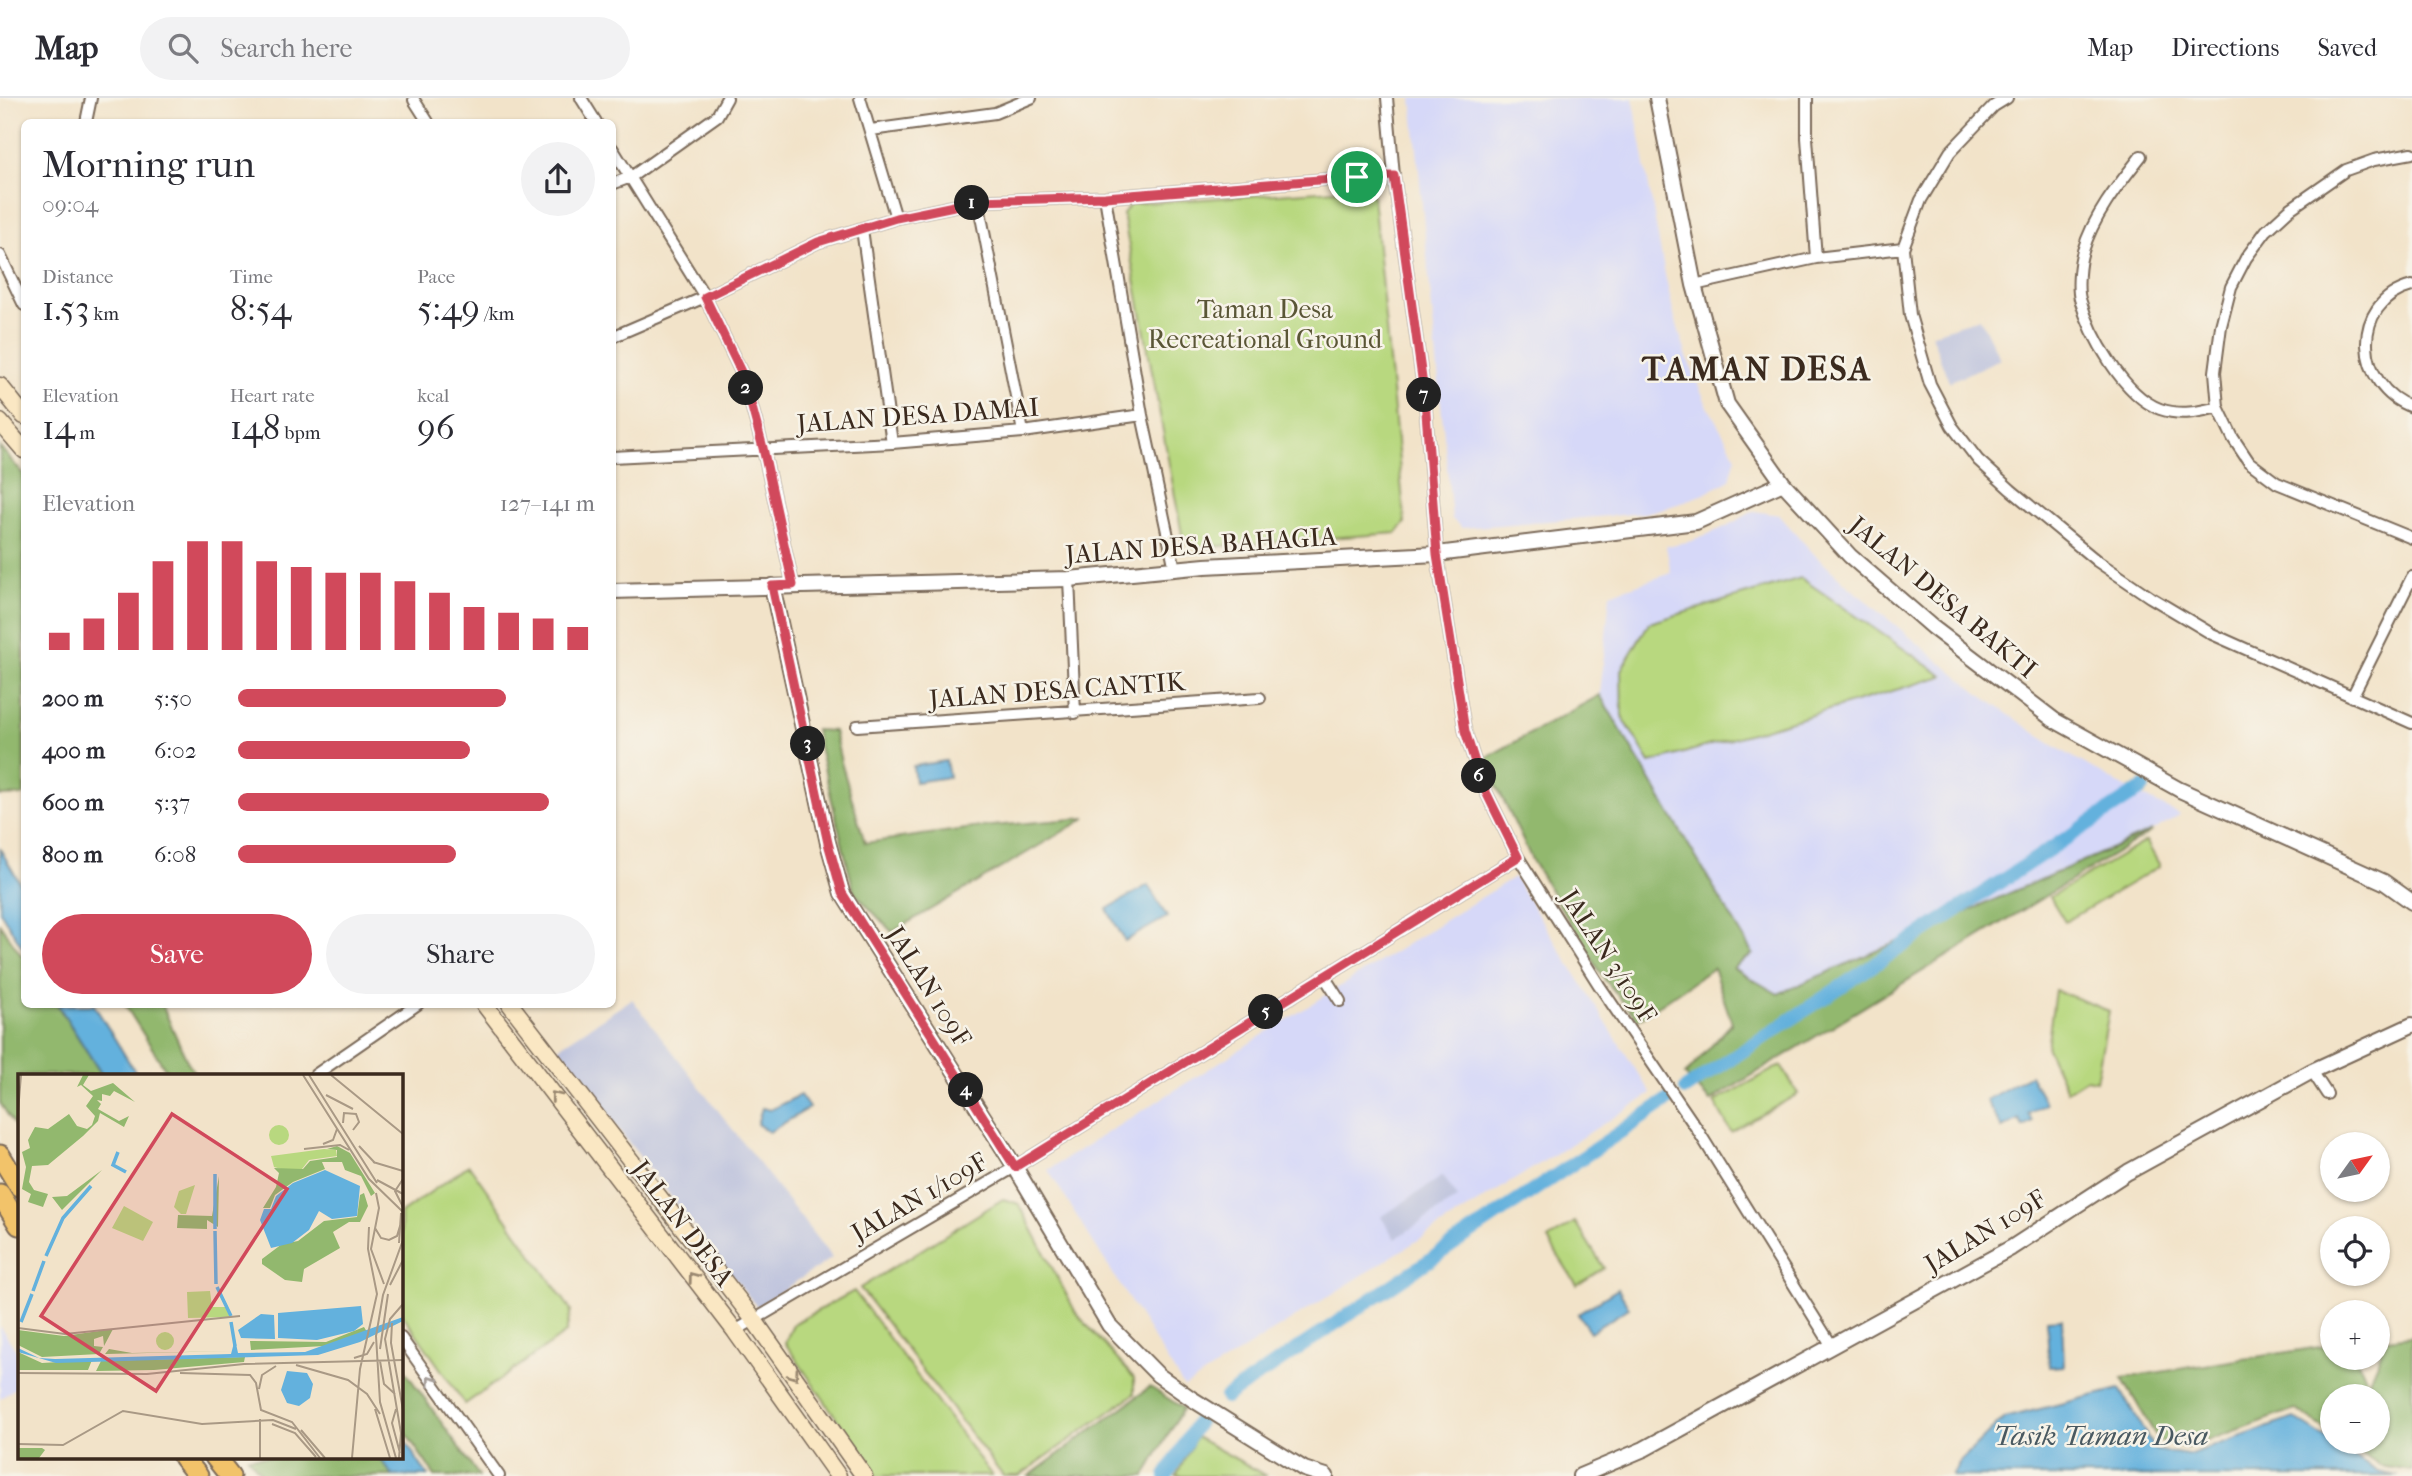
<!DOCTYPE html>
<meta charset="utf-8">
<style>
:root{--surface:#fff;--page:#f2f2f3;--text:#2b2b33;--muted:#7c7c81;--line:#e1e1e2;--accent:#d1495b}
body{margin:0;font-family:"IM FELL French Canon",serif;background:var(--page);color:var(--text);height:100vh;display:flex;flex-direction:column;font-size:26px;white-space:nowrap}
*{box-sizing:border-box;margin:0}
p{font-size:23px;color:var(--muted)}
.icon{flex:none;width:38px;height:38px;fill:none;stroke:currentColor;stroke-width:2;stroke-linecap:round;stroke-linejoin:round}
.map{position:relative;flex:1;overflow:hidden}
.sheet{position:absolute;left:21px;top:21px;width:595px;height:889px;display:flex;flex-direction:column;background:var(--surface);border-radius:10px;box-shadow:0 2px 5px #0004}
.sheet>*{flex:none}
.needle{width:46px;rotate:57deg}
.tools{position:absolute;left:2320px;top:1034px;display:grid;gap:14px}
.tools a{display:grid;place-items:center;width:70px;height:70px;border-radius:50%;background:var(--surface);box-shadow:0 2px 5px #0004;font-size:35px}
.pin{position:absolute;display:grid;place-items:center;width:60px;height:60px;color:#fff;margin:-30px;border:4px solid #fff;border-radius:50%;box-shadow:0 2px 7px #0007}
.km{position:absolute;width:35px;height:35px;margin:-18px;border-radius:50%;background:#222;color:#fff;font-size:19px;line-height:35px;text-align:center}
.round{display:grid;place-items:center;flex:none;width:74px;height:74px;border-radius:37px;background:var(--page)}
.headline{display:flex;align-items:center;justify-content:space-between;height:119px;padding:0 21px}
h1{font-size:38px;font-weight:600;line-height:52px}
.stats{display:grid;grid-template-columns:repeat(3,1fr);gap:10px;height:119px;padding:7px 21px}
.stats div{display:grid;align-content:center}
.stats b{font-size:35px;font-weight:600}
.stats small{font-size:19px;font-weight:400}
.stats p{font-size:19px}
.chart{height:196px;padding:14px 21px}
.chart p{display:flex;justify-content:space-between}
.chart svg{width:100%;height:126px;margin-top:7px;stroke:var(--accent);stroke-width:6}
.button{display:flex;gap:14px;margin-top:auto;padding:14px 21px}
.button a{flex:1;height:80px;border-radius:42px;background:var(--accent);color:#fff;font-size:28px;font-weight:600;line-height:80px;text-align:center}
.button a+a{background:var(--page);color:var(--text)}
ul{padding:0 21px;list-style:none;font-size:23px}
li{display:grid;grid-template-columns:112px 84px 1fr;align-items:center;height:52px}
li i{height:18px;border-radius:9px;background:var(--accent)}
header{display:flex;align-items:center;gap:42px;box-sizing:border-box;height:98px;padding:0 35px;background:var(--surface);border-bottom:2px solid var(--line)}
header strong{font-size:33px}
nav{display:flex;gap:38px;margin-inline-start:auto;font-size:24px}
.search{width:490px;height:63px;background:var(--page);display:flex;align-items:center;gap:18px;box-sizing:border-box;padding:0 24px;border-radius:38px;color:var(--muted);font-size:26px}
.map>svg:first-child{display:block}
.built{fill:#d6d8f8}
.industrial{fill:#bec3dd}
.green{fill:#b8d87f;stroke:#7a814e;stroke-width:2}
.forest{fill:#92b86e;stroke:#667146;stroke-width:2}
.water{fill:#63b1dd;stroke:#4f6e7e;stroke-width:2}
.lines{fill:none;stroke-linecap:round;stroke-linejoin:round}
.canal{stroke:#63b1dd;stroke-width:14}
.minor-casing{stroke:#7b6b5a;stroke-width:14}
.tertiary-casing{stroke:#7b6b5a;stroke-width:18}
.secondary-casing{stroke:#7b6b5a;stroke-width:19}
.motorway-casing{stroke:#7b6b5a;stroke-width:23}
.minor{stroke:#fff;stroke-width:10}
.tertiary{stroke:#fff;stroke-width:14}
.secondary{stroke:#fae7c3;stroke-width:16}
.motorway{stroke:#f2c36a;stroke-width:19}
.oneway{stroke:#9a8870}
.oneway2{stroke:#a79f9a}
.route-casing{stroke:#fff;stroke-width:14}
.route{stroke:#d1495b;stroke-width:9}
.labels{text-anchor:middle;stroke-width:5;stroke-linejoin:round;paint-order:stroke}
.park-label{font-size:26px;fill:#5a5636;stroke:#f7f3e8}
.street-label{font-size:26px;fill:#3b2a1e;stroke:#f7f3e8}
.water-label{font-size:28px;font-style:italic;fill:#495961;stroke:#f7f3e8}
.district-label{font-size:33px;font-weight:bold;letter-spacing:2px;fill:#3b2a1e;stroke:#f7f3e8}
.inset-river{fill:none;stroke:#63b1dd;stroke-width:3.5}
.inset-road{fill:none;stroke:#a99985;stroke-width:2}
.view{fill:#d1495b;fill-opacity:0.15;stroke:#d1495b;stroke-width:3.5}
.inset-edge{fill:none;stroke:#3b2a1e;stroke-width:3.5}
</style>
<header>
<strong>Map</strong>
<div class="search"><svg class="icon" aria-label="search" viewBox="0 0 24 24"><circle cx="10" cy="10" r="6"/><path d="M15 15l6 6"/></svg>Search here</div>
<nav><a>Map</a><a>Directions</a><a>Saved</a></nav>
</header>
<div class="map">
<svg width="2412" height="1378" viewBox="0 0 2412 1378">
<rect width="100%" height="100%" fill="#f7f3e8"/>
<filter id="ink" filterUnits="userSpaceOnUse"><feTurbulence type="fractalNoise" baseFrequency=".0143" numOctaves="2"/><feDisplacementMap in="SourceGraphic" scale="14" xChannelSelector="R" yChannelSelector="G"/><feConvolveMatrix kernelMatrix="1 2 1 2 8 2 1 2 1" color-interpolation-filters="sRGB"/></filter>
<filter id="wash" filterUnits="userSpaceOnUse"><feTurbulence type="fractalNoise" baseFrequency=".00686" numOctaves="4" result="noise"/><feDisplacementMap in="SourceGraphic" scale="28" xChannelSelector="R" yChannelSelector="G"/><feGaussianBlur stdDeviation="1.57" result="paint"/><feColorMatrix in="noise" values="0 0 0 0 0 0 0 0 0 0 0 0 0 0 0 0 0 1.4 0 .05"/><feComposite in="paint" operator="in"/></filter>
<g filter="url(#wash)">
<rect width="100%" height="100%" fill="#f2e3c9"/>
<path class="built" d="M 1412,0 L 1633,0 L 1664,172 L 1674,217 L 1688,262 L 1706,305 L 1736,359 L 1730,382 L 1704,396 L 1675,407 L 1645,415 L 1462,430 L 1452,421 Z
M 1754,413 L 1779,417 L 1814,456 L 1848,488 L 1982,598 L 2051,646 L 2124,689 L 2180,717 L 2152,733 L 1778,896 L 1732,869 L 1753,856 L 1600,597 L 1610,496 L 1671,475 L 1666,448 L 1692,443 L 1725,429 Z
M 1514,779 L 1651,996 L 1184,1289 L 1048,1072 Z
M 0,1228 L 19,1257 L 19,1287 L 0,1301 Z"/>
<path class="industrial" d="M 1980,220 L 2000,261 L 1949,284 L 1931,236 Z
M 632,901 L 832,1160 L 757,1209 L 556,951 Z
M 1443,1078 L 1458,1100 L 1395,1141 L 1381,1119 Z"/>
<path class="green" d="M 1364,90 L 1373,98 L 1405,425 L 1397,435 L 1194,450 L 1183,442 L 1123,116 L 1130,106 Z
M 1801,480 L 1943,578 L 1650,665 L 1622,618 L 1621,572 L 1649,525 Z
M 2146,743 L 2160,768 L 2065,824 L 2050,799 Z
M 2055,892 L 2109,913 L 2096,983 L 2086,981 L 2067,993 L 2047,950 Z
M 1781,967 L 1798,996 L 1731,1034 L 1714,1004 Z
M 469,1067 L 571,1212 L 566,1235 L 465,1306 L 401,1214 L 401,1115 Z
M 1003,1101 L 1019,1106 L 1076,1215 L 1134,1280 L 1134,1296 L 1019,1378 L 1003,1378 L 860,1190 Z
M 1575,1124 L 1604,1170 L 1577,1187 L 1548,1142 Z
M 854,1193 L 992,1378 L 876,1378 L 785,1245 L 793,1226 Z
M 1196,1339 L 1267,1378 L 1176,1378 Z"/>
<path class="forest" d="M 0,349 L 24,377 L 24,697 L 0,698 Z
M 1600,597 L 1753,856 L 1733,870 L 1778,896 L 2152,733 L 1710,1003 L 1685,977 L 1732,925 L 1713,870 L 1638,922 L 1605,882 L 1533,764 L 1484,661 Z
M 815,632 L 834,633 L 841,664 L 865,745 L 980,729 L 1086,720 L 892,834 L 854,794 Z
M 0,826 L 24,861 L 24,906 L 57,907 L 102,977 L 19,977 L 19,1034 L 0,1005 Z
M 125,907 L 162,907 L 187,963 L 196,977 L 169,977 Z
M 2412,1238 L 2412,1373 L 2380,1368 L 2344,1344 L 2378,1344 L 2378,1298 L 2333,1298 L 2333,1336 L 2295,1311 L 2187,1350 L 2159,1343 L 2122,1280 L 2333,1247 L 2333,1260 L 2357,1260 L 2368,1285 L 2387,1241 Z
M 401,1267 L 479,1378 L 435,1378 L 401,1328 Z
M 1150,1289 L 1183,1310 L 1145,1378 L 1029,1378 Z
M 248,1359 L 379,1359 L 393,1378 L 263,1378 Z"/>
<path class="water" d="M 946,663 L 949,679 L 915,684 L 913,668 Z
M 0,751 L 24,792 L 24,852 L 0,813 Z
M 1148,787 L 1167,819 L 1125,843 L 1107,811 Z
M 58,907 L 94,907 L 137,977 L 102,977 Z
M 2030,977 L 2046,1006 L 2028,1016 L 2032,1024 L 2023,1029 L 2019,1021 L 2002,1030 L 1986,1002 Z
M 800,997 L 809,1010 L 769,1034 L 757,1026 L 762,1010 L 770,1012 Z
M 1618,1191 L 1629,1210 L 1590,1234 L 1578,1216 Z
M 2062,1221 L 2064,1268 L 2049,1269 L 2047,1222 Z
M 2120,1291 L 2155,1352 L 2188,1357 L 2294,1320 L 2378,1374 L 2398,1378 L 1952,1378 L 1960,1363 L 2004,1320 Z
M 401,1337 L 428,1378 L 393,1378 L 379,1359 L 401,1359 Z"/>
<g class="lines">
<path class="canal" d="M 1685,991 L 2143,690
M 1226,1299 L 1668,1002
M 1166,1378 L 1199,1322"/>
</g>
</g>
<g filter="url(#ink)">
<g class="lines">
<g class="minor-casing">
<path id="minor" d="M 581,0 L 596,24
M 860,0 L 896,120
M 1387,0 L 1394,78 L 1425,302 L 1437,456 L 1465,633 L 1482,686 L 1518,759 L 1599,887 L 1697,1031 L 1832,1248
M 1807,0 L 1807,40 L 1816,160
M 2007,0 L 1994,8 L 1950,54 L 1921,102 L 1903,150 L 1910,217 L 1930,286 L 1952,328 L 1978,362 L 2011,392 L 2097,463 L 2150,499 L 2212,536 L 2412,625
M 414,2 L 428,24
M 86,24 L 91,0
M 871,32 L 995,15 L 1031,0
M 612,50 L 705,199 L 744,280 L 763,350 L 793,487
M 2412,55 L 2374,62 L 2346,72 L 2290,111 L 2266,133 L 2246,160 L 2231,189 L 2221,228 L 2215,274 L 2218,309 L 2233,340 L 2249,364 L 2277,385 L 2412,440
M 2141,58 C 2119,86 2093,118 2083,153 C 2079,165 2077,190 2080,201 C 2090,237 2124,298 2160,311 C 2180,318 2199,314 2218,309
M 612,86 L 631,79 L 717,18 L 727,0
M 1105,99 L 1142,317 L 1175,471
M 978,103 L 1023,334
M 862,131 L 892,345
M 0,157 L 24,207
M 1694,187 L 1816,160 L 1903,150
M 2412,188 C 2349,204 2355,289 2412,309
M 612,239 L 705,199 L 818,144 L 896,120 L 978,103 L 1105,99 L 1357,79 L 1394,78
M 612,359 L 892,345 L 1023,334 L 1142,317
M 1069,481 L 1075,615
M 2352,599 L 2412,479
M 857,628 L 1260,600
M 1324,878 L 1340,903
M 2312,973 L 2327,996
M 315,977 L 418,906
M 735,1233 L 1015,1069 L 1518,759
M 401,1240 L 499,1378"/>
</g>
<g class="tertiary-casing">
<path id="tertiary" d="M 1657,0 L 1694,187 L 1727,306 L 1783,385 L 1850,458 L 1932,529 L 2054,622 L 2180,692 L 2384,784 L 2412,804
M 772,488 L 828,745 L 842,795 L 1015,1069 L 1109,1227 L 1158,1277 L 1192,1301 L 1304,1371 L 1326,1378
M 612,493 L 1069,481 L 1205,468 L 1437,456 L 1696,424 L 1783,385
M 1580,1378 L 1644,1351 L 2011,1150 L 2128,1074 L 2312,973 L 2412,927"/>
</g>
<g class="secondary-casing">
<path id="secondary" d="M 0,288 L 24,318
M 0,324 L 24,352
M 484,906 L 735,1233 L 838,1378
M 510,906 L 754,1222 L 864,1378"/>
</g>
<g class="motorway-casing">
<path id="motorway" d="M 0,1057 L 19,1088
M 0,1096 L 19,1127
M 183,1359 L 198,1378
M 215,1359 L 230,1378"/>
</g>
<use href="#minor" class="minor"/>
<use href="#tertiary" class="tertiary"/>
<use href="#secondary" class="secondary"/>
<use href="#motorway" class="motorway"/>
</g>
<defs><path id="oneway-chevron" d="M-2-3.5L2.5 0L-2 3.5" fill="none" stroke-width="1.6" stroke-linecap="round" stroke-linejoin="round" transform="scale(1.75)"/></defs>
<g class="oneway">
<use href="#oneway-chevron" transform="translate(555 998) rotate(-128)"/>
<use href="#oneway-chevron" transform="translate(693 1179) rotate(-127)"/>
<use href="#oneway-chevron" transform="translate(794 1277) rotate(55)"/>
</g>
<use class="oneway2" href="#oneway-chevron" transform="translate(431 1282) rotate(-126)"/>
</g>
<g class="lines" filter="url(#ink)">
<g class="route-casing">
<path id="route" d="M 1394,78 L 1425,302 L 1437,456 L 1465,633 L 1482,686 L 1518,759 L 1015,1069 L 842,795 L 828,745 L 772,488 L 793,487 L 763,350 L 744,280 L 705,199 L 818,144 L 896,120 L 978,103 L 1105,99 L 1357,79 Z"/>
</g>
<use href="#route" class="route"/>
</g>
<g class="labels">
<g class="park-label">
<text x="1265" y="220">Taman Desa<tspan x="1265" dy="30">Recreational Ground</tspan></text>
</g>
<g class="street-label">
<text transform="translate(918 317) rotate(-4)" y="9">JALAN DESA DAMAI</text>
<text transform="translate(1201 447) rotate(-4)" y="9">JALAN DESA BAHAGIA</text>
<text transform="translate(1943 499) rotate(40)" y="9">JALAN DESA BAKTI</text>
<text transform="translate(1057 592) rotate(-4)" y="9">JALAN DESA CANTIK</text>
<text transform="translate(1609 858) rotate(57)" y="9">JALAN 3/109F</text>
<text transform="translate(929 888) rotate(58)" y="9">JALAN 109F</text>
<text transform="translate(919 1099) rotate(-30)" y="9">JALAN 1/109F</text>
<text transform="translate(683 1125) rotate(53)" y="9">JALAN DESA</text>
<text transform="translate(1985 1133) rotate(-31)" y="9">JALAN 109F</text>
</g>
<g class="water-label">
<text x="2101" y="1347">Tasik Taman Desa</text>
</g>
<g class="district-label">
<text x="1757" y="282">TAMAN DESA</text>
</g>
</g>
<g transform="translate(18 976)">
<rect width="385" height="385" fill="#f2e3c9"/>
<path d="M251 61a10 10 0 1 1 20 0a10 10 0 1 1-20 0ZM 306,75 L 318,76 L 319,82 L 291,86 L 284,95 L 274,98 L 256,93 L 253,82 ZM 177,111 L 168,140 L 163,140 L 156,133 L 161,117 ZM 106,132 L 135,148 L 125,167 L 94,154 ZM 192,217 L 194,233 L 208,233 L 212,243 L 170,244 L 169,218 ZM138 267a9 9 0 1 1 18 0a9 9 0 1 1-18 0Z" fill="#b8d87f"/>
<path d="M 65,1 L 71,1 L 65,11 L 73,17 L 95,9 L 117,28 L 96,17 L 92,22 L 84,20 L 84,27 L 79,26 L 83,30 L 80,35 L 101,47 L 111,42 L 106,53 L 82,39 L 80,47 L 65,62 L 30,91 L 14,92 L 11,108 L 16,116 L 30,120 L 25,133 L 10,128 L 13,120 L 4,115 L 8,93 L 4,78 L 12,74 L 10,66 L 17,53 L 30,55 L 51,40 L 59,52 L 69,55 L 74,51 L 77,42 L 68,32 L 75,22 L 63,11 L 59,13 ZM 319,72 L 332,79 L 357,119 L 353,122 L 343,102 L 327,96 L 324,88 L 304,88 L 307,95 L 275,108 L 257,121 L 252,134 L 245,134 L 258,113 L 261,99 L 256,94 L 285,95 L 292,87 L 319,83 L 319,76 L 309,75 ZM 84,96 L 44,136 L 34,123 L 49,122 ZM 201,102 L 200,153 L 189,146 L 189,155 L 159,154 L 160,141 L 194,142 ZM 346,119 L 350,132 L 342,148 L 331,148 L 315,158 L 322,174 L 286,195 L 284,208 L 267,206 L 244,190 L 244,185 L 264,170 L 280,167 L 306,147 L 339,143 L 342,121 ZM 346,253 L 349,258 L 307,272 L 233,276 L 232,267 L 308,268 ZM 95,255 L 86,272 L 85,262 L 76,265 L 76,272 L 85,273 L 81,280 L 24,283 L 0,271 L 0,256 L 46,262 ZM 91,275 L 114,279 L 214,277 L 87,280 ZM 0,278 L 24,289 L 74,286 L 70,296 L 0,296 ZM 227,283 L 226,288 L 136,296 L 78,297 L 83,287 ZM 0,374 L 24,374 L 27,376 L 21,384 L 0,384 Z" fill="#92b86e"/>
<path d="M 307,96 L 342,112 L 339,142 L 314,145 L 301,137 L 291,156 L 274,169 L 253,174 L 242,146 L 246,135 L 253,135 L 258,122 L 275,109 ZM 343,232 L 345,250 L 336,257 L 299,266 L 260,264 L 260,239 ZM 243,240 L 256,241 L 257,265 L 223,264 L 220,256 ZM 385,243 L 385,247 L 342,268 L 300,281 L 38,289 L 0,278 L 0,274 L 21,284 L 37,285 L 213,280 L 217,265 L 220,279 L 287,278 ZM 269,297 L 289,299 L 295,310 L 292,324 L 281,332 L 269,329 L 263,316 Z" fill="#63b1dd"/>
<path class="inset-river" d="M 100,78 L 95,91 L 108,98M 197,100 L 197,155M 197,157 L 198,210M 28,182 L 45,144 L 73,112M 199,213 L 213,242M 15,217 L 26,187M 3,248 L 14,220M 213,248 L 217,272"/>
<path class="inset-road" d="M 285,1 L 351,105 L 385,138M 291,1 L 359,109M 313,1 L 385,60M 308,21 L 335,35M 0,38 L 3,1M 325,49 L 326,39 L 338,40 L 341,48 L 335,56M 305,70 L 315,66 L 319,55M 341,72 L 357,89M 286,75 L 322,71 L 331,76M 355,88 L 385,97M 385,105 L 377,117 L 385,133M 359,106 L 385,120M 358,119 L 361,134 L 353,175 L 366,210M 357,154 L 363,164 L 371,166 L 379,162 L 382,152M 381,169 L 383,139M 372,211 L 385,186M 374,249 L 373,269 L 385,336M 0,254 L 47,260 L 222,242M 362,275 L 370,220M 336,284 L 349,280 L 356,268M 362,287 L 366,310 L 377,320M 278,291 L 330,306 L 349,320 L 362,340M 0,299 L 129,300 L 226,290 L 385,286M 162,299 L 232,301 L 238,309 L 243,336 L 274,348 L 302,384M 241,315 L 244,301 L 258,292M 357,335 L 372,384M 378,335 L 374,349 L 382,379M 242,345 L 242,384M 254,350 L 277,359 L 298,383M 283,356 L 307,384M 0,370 L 45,371 L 105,337 L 184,350 L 255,346 L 278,355M 334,384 L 342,295 L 359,220 L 350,175 L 351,153M 378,384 L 362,328 L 358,262 L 365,221 L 385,166M 381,384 L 383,359 L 367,265 L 372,245 L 385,230"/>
<path class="view" d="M 154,40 L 269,115 L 138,317 L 23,242 Z"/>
<rect width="385" height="385" class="inset-edge"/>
</g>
</svg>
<div class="tools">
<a><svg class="needle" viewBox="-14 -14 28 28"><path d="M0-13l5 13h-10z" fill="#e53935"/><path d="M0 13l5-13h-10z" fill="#7c7c81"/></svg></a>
<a><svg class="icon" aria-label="locate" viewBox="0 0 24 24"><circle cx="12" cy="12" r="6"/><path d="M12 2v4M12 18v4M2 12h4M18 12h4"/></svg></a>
<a>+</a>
<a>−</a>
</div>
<div class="pin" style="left:1357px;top:79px;background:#1e9e55"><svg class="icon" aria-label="arrive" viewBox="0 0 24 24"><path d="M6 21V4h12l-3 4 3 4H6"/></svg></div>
<b class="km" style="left:972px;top:105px">1</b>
<b class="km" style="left:746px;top:290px">2</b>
<b class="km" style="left:808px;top:646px">3</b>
<b class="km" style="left:966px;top:992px">4</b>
<b class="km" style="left:1266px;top:914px">5</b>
<b class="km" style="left:1479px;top:678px">6</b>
<b class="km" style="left:1424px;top:297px">7</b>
<section class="sheet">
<div class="headline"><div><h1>Morning run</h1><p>09:04</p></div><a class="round"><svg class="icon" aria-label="share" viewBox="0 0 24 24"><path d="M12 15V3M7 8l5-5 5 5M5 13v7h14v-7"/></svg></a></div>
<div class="stats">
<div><p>Distance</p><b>1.53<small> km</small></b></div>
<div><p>Time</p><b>8:54</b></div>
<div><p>Pace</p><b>5:49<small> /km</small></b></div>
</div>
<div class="stats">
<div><p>Elevation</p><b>14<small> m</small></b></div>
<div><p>Heart rate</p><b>148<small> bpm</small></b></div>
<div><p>kcal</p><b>96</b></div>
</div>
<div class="chart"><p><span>Elevation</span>127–141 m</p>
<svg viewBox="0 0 160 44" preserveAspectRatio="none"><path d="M5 44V38M15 44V33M25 44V24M35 44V13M45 44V6M55 44V6M65 44V13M75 44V15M85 44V17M95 44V17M105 44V20M115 44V24M125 44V29M135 44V31M145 44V33M155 44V36"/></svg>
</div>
<ul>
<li><b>200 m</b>5:50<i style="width:75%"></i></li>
<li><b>400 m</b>6:02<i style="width:65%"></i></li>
<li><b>600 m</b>5:37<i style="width:87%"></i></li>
<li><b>800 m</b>6:08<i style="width:61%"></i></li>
</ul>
<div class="button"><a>Save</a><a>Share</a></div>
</section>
</div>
